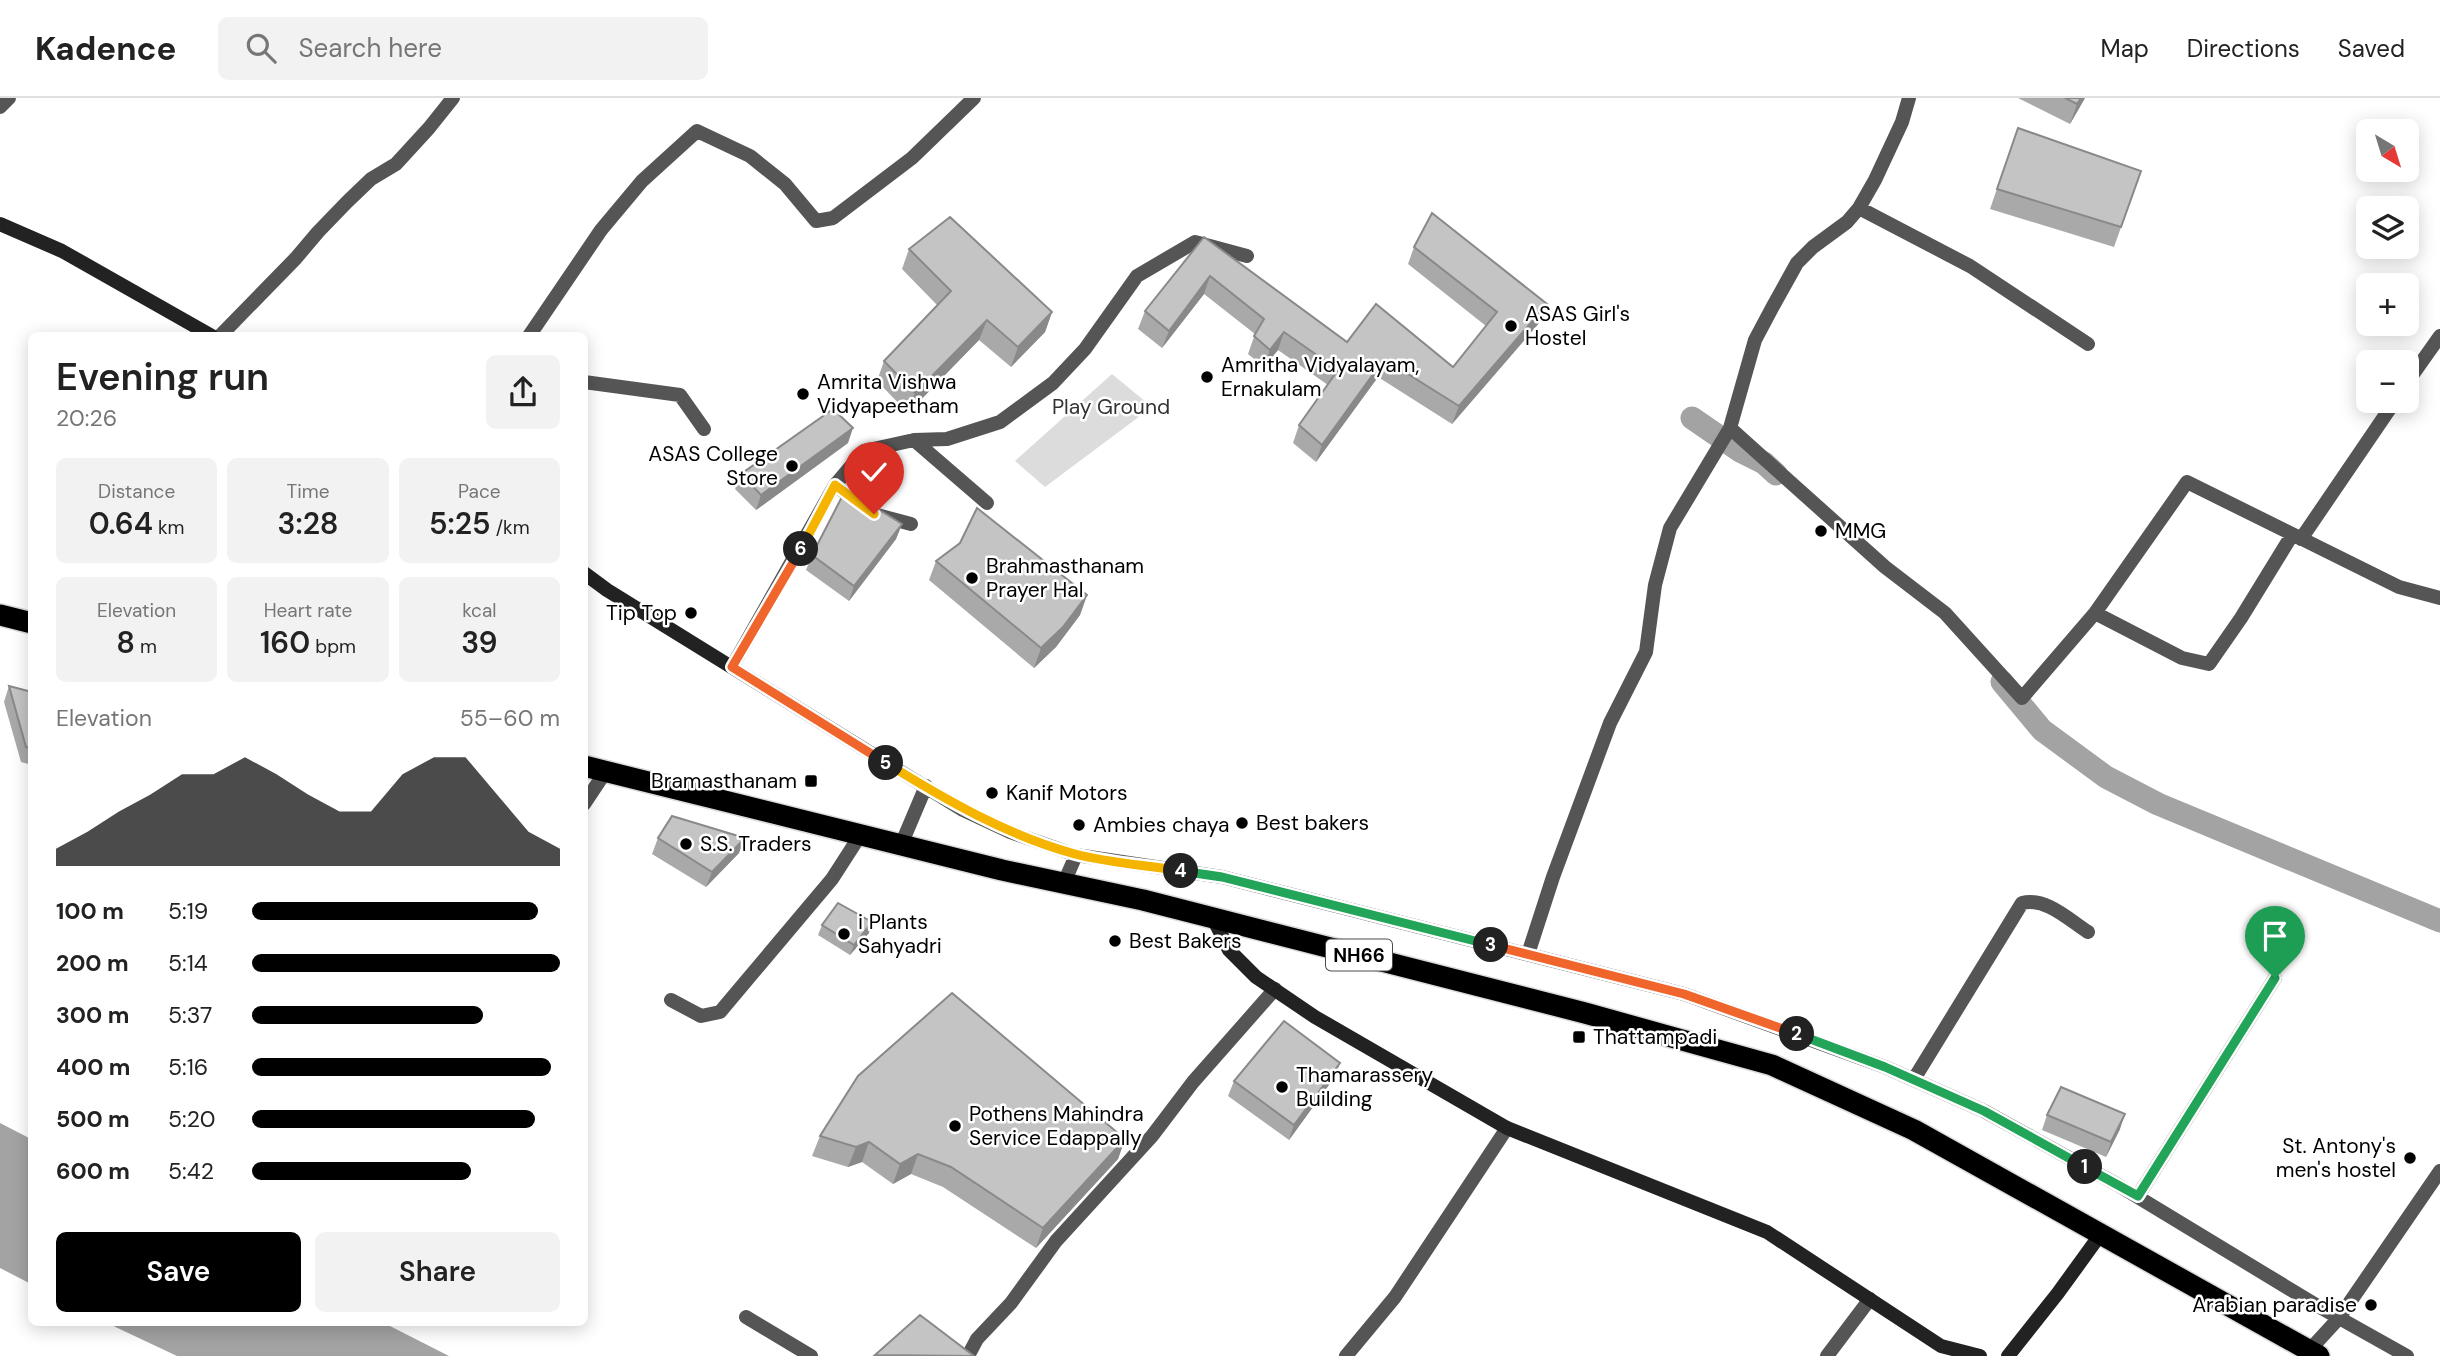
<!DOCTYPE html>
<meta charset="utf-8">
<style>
:root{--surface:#fff;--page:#f2f2f2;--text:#222;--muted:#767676;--line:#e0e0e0;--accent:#000}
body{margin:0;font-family:"DM Sans",sans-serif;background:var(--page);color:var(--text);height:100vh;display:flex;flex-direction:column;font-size:26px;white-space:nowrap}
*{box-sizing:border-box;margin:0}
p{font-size:23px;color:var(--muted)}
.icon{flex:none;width:38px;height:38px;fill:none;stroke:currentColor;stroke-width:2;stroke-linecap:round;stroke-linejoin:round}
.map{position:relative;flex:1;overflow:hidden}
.details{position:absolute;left:28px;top:234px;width:560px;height:994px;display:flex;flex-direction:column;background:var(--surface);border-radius:10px;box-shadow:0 4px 18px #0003}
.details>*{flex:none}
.needle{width:46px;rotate:142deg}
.fabs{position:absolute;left:2356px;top:21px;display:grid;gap:14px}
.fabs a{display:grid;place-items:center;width:63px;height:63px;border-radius:10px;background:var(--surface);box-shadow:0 4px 18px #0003;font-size:35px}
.pin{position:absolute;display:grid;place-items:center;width:60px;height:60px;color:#fff;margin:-72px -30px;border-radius:50% 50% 50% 0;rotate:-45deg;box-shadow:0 0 7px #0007}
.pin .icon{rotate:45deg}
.km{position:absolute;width:35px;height:35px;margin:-18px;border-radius:50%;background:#222;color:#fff;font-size:19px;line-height:35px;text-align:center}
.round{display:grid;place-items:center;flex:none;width:74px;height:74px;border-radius:10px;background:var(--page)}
.headline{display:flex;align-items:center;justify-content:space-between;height:119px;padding:0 28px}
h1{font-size:38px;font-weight:600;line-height:52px}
.figures{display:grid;grid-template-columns:repeat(3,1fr);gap:10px;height:119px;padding:7px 28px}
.figures div{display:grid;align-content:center;border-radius:10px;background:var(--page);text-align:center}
.figures b{font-size:30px;font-weight:600}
.figures small{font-size:19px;font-weight:400}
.figures p{font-size:19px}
.chart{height:196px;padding:14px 28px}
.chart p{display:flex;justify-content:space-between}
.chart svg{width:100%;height:126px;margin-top:7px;fill:var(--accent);opacity:.7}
.cta{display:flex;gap:14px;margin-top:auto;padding:14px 28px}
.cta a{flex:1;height:80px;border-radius:10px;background:var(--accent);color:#fff;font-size:28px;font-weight:600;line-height:80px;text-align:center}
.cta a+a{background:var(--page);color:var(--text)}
ul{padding:0 28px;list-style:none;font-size:23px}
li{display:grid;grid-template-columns:112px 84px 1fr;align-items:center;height:52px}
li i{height:18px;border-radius:9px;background:var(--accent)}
header{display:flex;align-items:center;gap:42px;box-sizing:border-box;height:98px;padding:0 35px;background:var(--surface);border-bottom:2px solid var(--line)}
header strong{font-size:33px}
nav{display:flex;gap:38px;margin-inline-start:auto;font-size:24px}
.search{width:490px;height:63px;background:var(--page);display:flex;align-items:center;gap:18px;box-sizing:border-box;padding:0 24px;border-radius:10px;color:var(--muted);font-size:26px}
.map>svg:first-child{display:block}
.green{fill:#dcdcdc}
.water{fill:#a3a3a3}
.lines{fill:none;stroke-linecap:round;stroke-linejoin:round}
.canal{stroke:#a3a3a3;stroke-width:23}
.highway-casing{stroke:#dbdbdb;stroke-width:24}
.street{stroke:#555;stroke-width:14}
.secondary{stroke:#222;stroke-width:14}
.highway{stroke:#000;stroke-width:21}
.wall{fill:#a9a9a9}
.shaded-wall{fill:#898989}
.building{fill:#c4c4c4;stroke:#898989;stroke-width:2}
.split-1-casing{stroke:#fff;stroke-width:14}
.split-2-casing{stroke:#fff;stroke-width:14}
.split-3-casing{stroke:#fff;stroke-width:14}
.split-4-casing{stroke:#fff;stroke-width:14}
.split-5-casing{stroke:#fff;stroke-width:14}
.split-6-casing{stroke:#fff;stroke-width:14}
.split-7-casing{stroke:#fff;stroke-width:14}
.split-1{stroke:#22a559;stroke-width:9}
.split-2{stroke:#22a559;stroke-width:9}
.split-3{stroke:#f0652b;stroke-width:9}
.split-4{stroke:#22a559;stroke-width:9}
.split-5{stroke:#f5b400;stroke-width:9}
.split-6{stroke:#f0652b;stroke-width:9}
.split-7{stroke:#f5b400;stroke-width:9}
.poi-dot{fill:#000;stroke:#fff;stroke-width:2.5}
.labels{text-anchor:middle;stroke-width:5;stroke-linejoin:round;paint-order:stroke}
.shield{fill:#fff;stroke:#4c4c4c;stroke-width:2}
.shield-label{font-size:19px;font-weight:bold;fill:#000}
.poi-label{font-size:21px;fill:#000;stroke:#fff;text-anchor:start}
.park-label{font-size:21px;fill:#333;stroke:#fff}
</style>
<header>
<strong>Kadence</strong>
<div class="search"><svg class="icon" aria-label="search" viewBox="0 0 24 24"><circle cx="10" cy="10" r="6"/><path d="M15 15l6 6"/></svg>Search here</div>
<nav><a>Map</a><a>Directions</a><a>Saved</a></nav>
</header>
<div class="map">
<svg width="2440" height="1258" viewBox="0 0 2440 1258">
<rect width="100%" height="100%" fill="#fff"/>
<path class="green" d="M 1112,276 L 1152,309 L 1045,389 L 1015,363 Z"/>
<path class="water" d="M 0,1025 L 31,1041 L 31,1186 L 0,1170 Z
M 107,1225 L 384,1225 L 449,1258 L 177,1258 Z"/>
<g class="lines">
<path class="canal" d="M 1692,320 L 1740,353 L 1764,365 L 1776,376
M 2002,584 L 2042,632 L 2106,679 L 2158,706 L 2440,823"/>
<g class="highway-casing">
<path id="highway" d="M 0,517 L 32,525
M 584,668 L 1002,772 L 1143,802 L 1585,915 L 1772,967 L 1914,1032 L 2319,1258"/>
</g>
<path class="street" d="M 0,9 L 9,0
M 1859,110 L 1970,168 L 2088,246
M 220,238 L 296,160 L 318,134 L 347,104 L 371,81 L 396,66 L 429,30 L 453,0
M 529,238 L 601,132 L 642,83 L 697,33 L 750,58 L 785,86 L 816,123 L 833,120 L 912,60 L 974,0
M 584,284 L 680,297 L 704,331
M 2406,286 L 2440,238
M 1730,330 L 1885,469 L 1945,515 L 2022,600 L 2095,515
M 914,342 L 947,341 L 1000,324 L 1053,285 L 1085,251 L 1137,178 L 1195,144 L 1247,158
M 835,387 L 864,353 L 914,342 L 987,405
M 877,417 L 911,426
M 2292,437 L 2241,520 L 2209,566 L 2182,560 L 2095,515 L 2187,384 L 2399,489 L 2440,500
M 2301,441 L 2395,303
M 732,569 L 835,387 L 860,406
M 898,672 L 963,712 L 1010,734 L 1076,757 L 1222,779 L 1684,896 L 1885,969 L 1984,1013 L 2118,1087 L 2316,1207 L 2407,1258
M 584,706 L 606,673
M 901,747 L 926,688
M 1064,785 L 1076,757
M 1528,856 L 1553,779 L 1610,625 L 1646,554 L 1655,487 L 1670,430 L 1730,330 L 1755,242 L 1772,210 L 1797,165 L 1813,149 L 1847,124 L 1859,110 L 1875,82 L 1902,24 L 1909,0
M 671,902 L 701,918 L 720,914 L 832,781 L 861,736
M 1914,981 L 2022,805 C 2046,799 2069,822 2088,834
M 2138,1098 L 2275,880
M 746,1219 L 811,1258
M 2305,1257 L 2339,1220 L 2440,1073
M 968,1258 L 977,1241 L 1011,1205 L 1056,1143 L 1152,1038 L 1193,984 L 1275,891
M 1346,1258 L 1395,1199 L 1507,1030
M 1827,1258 L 1870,1201"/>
<path class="secondary" d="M 0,126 L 62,153 L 212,238
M 584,475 L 607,492 L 898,672
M 1213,820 L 1229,852 L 1256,879 L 1315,919 L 1507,1030 L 1767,1134 L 1941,1248 L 1980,1258
M 2008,1258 L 2058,1195 L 2100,1137"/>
<use href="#highway" class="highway"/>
</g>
<path class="wall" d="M 2018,0 L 2085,0 L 2070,26 Z
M 2018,30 L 2141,73 L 2114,149 L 1990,111 Z
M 1204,139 L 1347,244 L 1453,269 L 1486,228 L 1408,166 L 1414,149 L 1547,206 L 1540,224 L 1452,326 L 1378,279 L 1316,364 L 1293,345 L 1299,327 L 1328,287 L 1278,252 L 1264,269 L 1248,256 L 1255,236 L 1204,196 L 1162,250 L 1138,231 L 1145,213 Z
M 909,151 L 1052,214 L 1045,234 L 1011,269 L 979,242 L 908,315 L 877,283 L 884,263 L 937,207 L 902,171 Z
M 848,345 L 756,412 L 735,391 L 741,376 Z
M 902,426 L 896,441 L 849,503 L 806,472 L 812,457 Z
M 936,463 L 1087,497 L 1080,517 L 1056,549 L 1034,570 L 929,482 Z
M 9,588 L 32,594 L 32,667 L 21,664 L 4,604 Z
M 658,740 L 739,755 L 706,789 L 652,756 Z
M 822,827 L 869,835 L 850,857 L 818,837 Z
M 1340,965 L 1334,980 L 1289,1042 L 1228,998 L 1234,983 Z
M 2047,1017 L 2120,1031 L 2106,1059 L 2042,1032 Z
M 820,1038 L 1125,1041 L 1118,1061 L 1036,1150 L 943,1089 L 911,1076 L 893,1086 L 862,1064 L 848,1069 L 812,1058 Z"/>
<path class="shaded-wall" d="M 2081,0 L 2085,0 L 2070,26 L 2077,6 Z
M 1210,178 L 1204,196 L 1162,250 L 1169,233 Z
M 1547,206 L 1540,224 L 1452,326 L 1459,308 Z
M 1052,214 L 1045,234 L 1011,269 L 1018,249 Z
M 987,222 L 979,242 L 908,315 L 915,295 Z
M 1284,234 L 1278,252 L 1264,269 L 1270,252 Z
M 1384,261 L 1378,279 L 1316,364 L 1322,347 Z
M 853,330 L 848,345 L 756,412 L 761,397 Z
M 902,426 L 896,441 L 849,503 L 854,488 Z
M 1087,497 L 1080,517 L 1056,549 L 1034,570 L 1041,550 Z
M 745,740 L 739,755 L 706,789 L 712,774 Z
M 872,824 L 869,835 L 850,857 L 854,847 Z
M 1340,965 L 1334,980 L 1289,1042 L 1294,1027 Z
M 2125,1016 L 2120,1031 L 2106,1059 L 2111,1044 Z
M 1125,1041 L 1118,1061 L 1036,1150 L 1043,1130 Z
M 869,1044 L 862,1064 L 848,1069 L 856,1049 Z
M 918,1056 L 911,1076 L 893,1086 L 900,1066 Z"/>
<path class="building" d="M 2065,0 L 2081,0 L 2077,6 Z
M 2018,30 L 2141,73 L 2121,129 L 1997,91 Z
M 1432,115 L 1547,206 L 1459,308 L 1384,261 L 1322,347 L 1299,327 L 1338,272 L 1284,234 L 1270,252 L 1254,238 L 1264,221 L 1210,178 L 1169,233 L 1145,213 L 1204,139 L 1347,244 L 1376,206 L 1453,269 L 1497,214 L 1414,149 Z
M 950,119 L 1052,214 L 1018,249 L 987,222 L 915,295 L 884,263 L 951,193 L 909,151 Z
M 833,311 L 853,330 L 761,397 L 741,376 Z
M 846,391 L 902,426 L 854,488 L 812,457 Z
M 977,410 L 1087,497 L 1063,529 L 1041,550 L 936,463 L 960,445 Z
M 9,588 L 32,594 L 32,650 L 26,649 Z
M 672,718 L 745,740 L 712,774 L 658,740 Z
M 838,805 L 872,824 L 854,847 L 822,827 Z
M 952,895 L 1125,1041 L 1043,1130 L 951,1069 L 918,1056 L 900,1066 L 869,1044 L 856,1049 L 820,1038 L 858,978 Z
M 1284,923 L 1340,965 L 1294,1027 L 1234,983 Z
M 2061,989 L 2125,1016 L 2111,1044 L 2047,1017 Z
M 920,1217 L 974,1258 L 875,1257 Z"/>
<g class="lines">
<g class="split-1-casing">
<path id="split-1" d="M 2085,1069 L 2138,1098 L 2275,880"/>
</g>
<g class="split-2-casing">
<path id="split-2" d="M 1797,936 L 1885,969 L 1984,1013 L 2085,1069"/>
</g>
<g class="split-3-casing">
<path id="split-3" d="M 1491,847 L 1684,896 L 1797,936"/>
</g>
<g class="split-4-casing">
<path id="split-4" d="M 1181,773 L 1222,779 L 1491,847"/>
</g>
<g class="split-5-casing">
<path id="split-5" d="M 886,665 C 946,702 1006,737 1075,756 C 1109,765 1146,767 1181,773"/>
</g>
<g class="split-6-casing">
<path id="split-6" d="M 801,451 L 732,569 L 886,665"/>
</g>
<g class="split-7-casing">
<path id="split-7" d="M 801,451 L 835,387 L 874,416"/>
</g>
<use href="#split-1" class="split-1"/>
<use href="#split-2" class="split-2"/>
<use href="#split-3" class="split-3"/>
<use href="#split-4" class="split-4"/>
<use href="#split-5" class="split-5"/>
<use href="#split-6" class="split-6"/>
<use href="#split-7" class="split-7"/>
</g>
<g class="poi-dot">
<circle cx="1511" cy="228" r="7"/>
<circle cx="1207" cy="279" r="7"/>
<circle cx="803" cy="296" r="7"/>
<circle cx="792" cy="368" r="7"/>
<circle cx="1821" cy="433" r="7"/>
<circle cx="972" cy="480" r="7"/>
<circle cx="691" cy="515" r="7"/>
<rect x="804" y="676" width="14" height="14" rx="3.5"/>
<circle cx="992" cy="695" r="7"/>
<circle cx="1242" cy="725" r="7"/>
<circle cx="1079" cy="727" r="7"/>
<circle cx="686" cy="746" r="7"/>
<circle cx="844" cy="836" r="7"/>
<circle cx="1115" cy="843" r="7"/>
<rect x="1572" y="932" width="14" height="14" rx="3.5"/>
<circle cx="1282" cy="989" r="7"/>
<circle cx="955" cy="1028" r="7"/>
<circle cx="2410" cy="1060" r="7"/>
<circle cx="2371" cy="1207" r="7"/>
</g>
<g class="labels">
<rect class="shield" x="1326" y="841.5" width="66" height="31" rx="5"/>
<g class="shield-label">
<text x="1359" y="864">NH66</text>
</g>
<g class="poi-label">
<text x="1525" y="223">ASAS Girl's<tspan x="1525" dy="24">Hostel</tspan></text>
<text x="1221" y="274">Amritha Vidyalayam,<tspan x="1221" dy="24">Ernakulam</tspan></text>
<text x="817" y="291">Amrita Vishwa<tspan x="817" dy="24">Vidyapeetham</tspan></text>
<text x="778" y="363" text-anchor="end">ASAS College<tspan x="778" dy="24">Store</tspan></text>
<text x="1835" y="440">MMG</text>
<text x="986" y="475">Brahmasthanam<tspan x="986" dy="24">Prayer Hal</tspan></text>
<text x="677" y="522" text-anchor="end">Tip Top</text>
<text x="797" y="690" text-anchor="end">Bramasthanam</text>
<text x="1006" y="702">Kanif Motors</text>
<text x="1256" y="732">Best bakers</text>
<text x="1093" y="734">Ambies chaya</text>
<text x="700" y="753">S.S. Traders</text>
<text x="858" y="831">i Plants<tspan x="858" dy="24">Sahyadri</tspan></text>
<text x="1129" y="850">Best Bakers</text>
<text x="1593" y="946">Thattampadi</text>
<text x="1296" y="984">Thamarassery<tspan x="1296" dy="24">Building</tspan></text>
<text x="969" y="1023">Pothens Mahindra<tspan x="969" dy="24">Service Edappally</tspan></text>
<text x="2396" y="1055" text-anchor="end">St. Antony's<tspan x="2396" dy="24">men's hostel</tspan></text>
<text x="2357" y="1214" text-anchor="end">Arabian paradise</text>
</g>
<g class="park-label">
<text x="1111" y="316">Play Ground</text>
</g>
</g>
</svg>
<div class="fabs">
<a><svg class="needle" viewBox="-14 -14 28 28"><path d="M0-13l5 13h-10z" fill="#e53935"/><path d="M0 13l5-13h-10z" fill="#767676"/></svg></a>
<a><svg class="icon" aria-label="layers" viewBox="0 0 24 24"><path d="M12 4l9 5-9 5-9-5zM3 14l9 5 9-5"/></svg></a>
<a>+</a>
<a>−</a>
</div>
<div class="pin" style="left:2275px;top:880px;background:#1e9e55"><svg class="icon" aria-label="arrive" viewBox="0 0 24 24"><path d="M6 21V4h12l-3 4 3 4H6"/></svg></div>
<div class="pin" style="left:874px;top:416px;background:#d93025"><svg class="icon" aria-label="check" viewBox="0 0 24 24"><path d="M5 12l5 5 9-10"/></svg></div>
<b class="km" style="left:2085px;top:1069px">1</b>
<b class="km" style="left:1797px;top:936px">2</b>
<b class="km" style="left:1491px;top:847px">3</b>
<b class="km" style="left:1181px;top:773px">4</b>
<b class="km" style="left:886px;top:665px">5</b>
<b class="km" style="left:801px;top:451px">6</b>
<section class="details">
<div class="headline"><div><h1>Evening run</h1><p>20:26</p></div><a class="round"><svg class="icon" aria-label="share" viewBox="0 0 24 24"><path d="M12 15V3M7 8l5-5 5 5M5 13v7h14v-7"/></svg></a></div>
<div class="figures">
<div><p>Distance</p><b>0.64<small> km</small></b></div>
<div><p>Time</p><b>3:28</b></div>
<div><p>Pace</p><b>5:25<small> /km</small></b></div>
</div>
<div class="figures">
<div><p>Elevation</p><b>8<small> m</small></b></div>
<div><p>Heart rate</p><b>160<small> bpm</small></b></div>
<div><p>kcal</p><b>39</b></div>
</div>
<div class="chart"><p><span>Elevation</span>55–60 m</p>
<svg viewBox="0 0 160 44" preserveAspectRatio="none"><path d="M0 44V38L10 32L20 25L30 19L40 12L50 12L60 6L70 12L80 19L90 25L100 25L110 12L120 6L130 6L140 19L150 32L160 38V44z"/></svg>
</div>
<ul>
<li><b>100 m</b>5:19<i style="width:93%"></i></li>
<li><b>200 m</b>5:14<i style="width:100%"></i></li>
<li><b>300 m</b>5:37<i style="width:75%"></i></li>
<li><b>400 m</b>5:16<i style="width:97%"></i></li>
<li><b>500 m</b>5:20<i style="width:92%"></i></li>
<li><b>600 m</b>5:42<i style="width:71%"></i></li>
</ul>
<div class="cta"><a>Save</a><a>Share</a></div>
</section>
</div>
